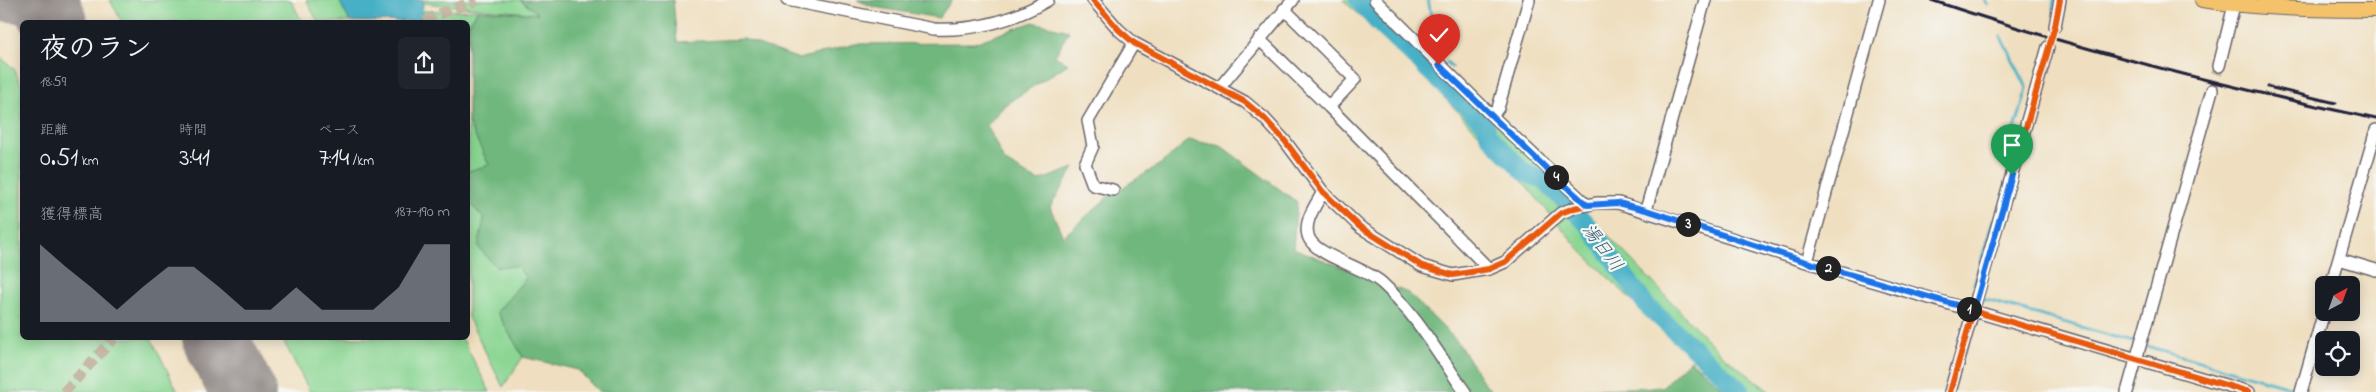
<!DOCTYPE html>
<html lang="ja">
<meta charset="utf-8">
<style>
:root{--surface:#171b24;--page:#20242c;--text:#f1f3f6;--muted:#9ea1a6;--accent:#8c9099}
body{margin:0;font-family:"Indie Flower","Klee One",sans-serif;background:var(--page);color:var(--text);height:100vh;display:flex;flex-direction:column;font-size:19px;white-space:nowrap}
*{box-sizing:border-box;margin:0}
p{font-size:16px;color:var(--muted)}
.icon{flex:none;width:28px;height:28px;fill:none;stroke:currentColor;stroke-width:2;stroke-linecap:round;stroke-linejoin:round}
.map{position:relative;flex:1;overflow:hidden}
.drawer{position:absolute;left:20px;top:20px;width:450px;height:320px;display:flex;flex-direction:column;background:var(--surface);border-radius:8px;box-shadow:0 2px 12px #0003}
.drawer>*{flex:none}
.needle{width:32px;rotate:41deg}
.fabs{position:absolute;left:2315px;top:276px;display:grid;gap:10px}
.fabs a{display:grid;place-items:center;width:45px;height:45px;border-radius:8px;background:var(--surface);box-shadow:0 2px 12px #0003;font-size:25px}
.pin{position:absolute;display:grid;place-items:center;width:42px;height:42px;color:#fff;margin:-51px -21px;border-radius:50% 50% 50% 0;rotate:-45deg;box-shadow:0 0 5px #0007}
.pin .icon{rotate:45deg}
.km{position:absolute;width:25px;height:25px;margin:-12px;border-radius:50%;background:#222;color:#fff;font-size:14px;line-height:25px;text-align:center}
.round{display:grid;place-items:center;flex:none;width:52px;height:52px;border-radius:8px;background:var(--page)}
.overview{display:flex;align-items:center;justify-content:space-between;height:85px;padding:0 20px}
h1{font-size:28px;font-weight:600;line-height:38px}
.stats{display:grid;grid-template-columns:repeat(3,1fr);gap:8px;height:85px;padding:5px 20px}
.stats div{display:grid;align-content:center}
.stats b{font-size:25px;font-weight:600}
.stats small{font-size:14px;font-weight:400}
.stats p{font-size:14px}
.chart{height:140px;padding:10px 20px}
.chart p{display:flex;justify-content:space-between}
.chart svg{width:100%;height:90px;margin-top:5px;fill:var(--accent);opacity:.7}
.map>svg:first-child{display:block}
.green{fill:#8bd693;stroke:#567c67}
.forest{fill:#70b77d;stroke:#496c5c}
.water{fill:#47b0c6;stroke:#346980}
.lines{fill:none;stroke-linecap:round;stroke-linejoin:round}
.stream{stroke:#47b0c6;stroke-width:3}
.river{stroke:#47b0c6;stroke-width:18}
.taxiway{stroke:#88807e;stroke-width:26}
.runway{stroke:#88807e;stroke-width:66}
.minor-tunnel{stroke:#c6b9a5;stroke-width:11;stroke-dasharray:11 5.5;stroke-linecap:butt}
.minor-casing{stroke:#6a646a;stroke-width:14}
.major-casing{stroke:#6a646a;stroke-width:16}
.minor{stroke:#fff;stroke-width:11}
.major{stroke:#f3c26a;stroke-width:14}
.rail{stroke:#22223b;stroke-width:3}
.cycleway-casing{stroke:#f6f6f2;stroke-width:9}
.cycleway{stroke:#e8590c;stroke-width:6}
.route-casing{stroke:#fff;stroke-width:10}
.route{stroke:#1a73e8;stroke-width:6}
.labels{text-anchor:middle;stroke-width:4.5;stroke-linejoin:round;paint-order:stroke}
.water-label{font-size:18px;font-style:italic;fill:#315b73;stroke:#f6f6f2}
</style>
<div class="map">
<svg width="2376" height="392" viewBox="0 0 2376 392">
<rect width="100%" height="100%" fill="#f6f6f2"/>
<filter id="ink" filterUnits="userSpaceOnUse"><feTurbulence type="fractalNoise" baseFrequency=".02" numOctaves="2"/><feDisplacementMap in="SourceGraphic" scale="10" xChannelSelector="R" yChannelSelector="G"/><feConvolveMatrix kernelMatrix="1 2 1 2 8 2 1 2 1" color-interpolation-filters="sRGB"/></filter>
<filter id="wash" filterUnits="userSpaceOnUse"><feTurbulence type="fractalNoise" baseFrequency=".0096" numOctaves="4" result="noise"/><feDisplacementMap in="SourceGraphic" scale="20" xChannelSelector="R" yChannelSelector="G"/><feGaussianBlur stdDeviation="1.12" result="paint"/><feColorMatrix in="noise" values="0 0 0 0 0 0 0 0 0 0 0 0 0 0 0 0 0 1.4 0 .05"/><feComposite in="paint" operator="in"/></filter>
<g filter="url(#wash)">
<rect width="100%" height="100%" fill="#efdfc0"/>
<path class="green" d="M 110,0 L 291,0 L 302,22 L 122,22 Z
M 306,0 L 339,0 L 350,22 L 318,22 Z
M 423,0 L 520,0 L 539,14 L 423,3 Z
M 1343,0 L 1367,0 L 1566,191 L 1719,352 L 1770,392 L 1733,392 L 1676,343 L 1581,251 L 1508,164 L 1432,85 Z
M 478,10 L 468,25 L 468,22 L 409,22 L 422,21 L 423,11 Z
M 0,57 L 14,69 L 22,86 L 22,338 L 151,338 L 178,392 L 0,392 Z
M 468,122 L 489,165 L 468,171 Z
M 468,201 L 475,207 L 526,278 L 497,312 L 523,357 L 503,387 L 468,317 Z
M 282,338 L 462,338 L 490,392 L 310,392 Z"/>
<path class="forest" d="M 520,0 L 673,0 L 677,42 L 744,39 L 799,59 L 855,44 L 974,43 L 1033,22 L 1069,31 L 1055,56 L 1068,64 L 1006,104 L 987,125 L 1004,161 L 1038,181 L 1074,168 L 1050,207 L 1063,237 L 1109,196 L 1162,163 L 1189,140 L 1221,146 L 1297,202 L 1293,248 L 1408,293 L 1456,340 L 1484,383 L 1493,392 L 599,392 L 578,370 L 523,357 L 497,312 L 526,278 L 517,266 L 496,267 L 478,247 L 484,219 L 468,201 L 468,171 L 489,165 L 468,122 L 468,25 L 478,10 L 538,14 Z
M 857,0 L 952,0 L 939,18 L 874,7 Z
M 1690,360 L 1728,392 L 1584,392 L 1583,389 L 1662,387 Z"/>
<path class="water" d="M 339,0 L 423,0 L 422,21 L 350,22 Z"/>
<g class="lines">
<path class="stream" d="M 1428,0 L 1440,55
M 1985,0 L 1987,4
M 2053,9 L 2054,0
M 2001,36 L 2027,88 L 2012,140 L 2015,143
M 1447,62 L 1452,67
M 1974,285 L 1993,220
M 1983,299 L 2307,392"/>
<path class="river" d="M 1358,0 L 1376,21 L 1486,125 L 1488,135 L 1524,172 L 1544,181 L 1588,225 L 1647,306 L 1742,392"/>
<path class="taxiway" d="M 0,8 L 19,10 L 44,22"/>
<path class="runway" d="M 44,0 L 55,22
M 215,338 L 243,392"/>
</g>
</g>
<g filter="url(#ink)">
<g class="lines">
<path class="minor-tunnel" d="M 425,22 L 437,15 L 477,0
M 2048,47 L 2055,26
M 2212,90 L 2219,66
M 64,392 L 114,338"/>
<g class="minor-casing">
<path id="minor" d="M 787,0 L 934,29 C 976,31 1012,21 1048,0
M 1093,0 L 1119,30 L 1134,43 L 1245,102 L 1264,118 L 1285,141 L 1323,192 L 1360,227 L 1422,266 L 1453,275 L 1489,269 L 1505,262 L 1561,213 L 1574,208 L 1596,203 L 1618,203 L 1807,262 L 2249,392
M 1375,0 L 1492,116 L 1587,205
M 1284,9 L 1355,79 L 1329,107 L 1489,269
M 2055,26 L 2060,0
M 1259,39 L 1329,107
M 2219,66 L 2234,5
M 1220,87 L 1293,0
M 1492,116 L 1498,108 L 1529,0
M 1113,190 L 1093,185 L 1085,164 L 1093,146 L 1088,121 L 1134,43
M 1323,192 C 1315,206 1301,225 1310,240 C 1320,257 1364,267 1382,283 C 1415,313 1439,355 1465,392
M 1646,210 L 1705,0
M 2339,259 L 2376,270
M 1807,262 L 1879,0
M 2331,285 L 2376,130
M 1950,392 L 2048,47
M 2127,392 L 2212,90
M 2301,392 L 2324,312"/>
</g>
<g class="major-casing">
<path id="major" d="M 2202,0 C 2260,9 2318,10 2376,10"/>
</g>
<use href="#minor" class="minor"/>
<use href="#major" class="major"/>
<path class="rail" d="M 1931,0 C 2076,49 2226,87 2376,119
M 2268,87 L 2336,103"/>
<g class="cycleway-casing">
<path id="cycleway" d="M 1093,0 L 1119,30 L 1134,43 L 1245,102 L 1264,118 L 1285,141 L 1323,192 L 1360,227 L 1422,266 L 1453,275 L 1489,269 L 1505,262 L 1561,213 L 1574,208 L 1596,203 L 1618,203 L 1807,262 L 2249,392
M 1950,392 L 2055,26 L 2060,0"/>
</g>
<use href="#cycleway" class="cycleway"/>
</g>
</g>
<g class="lines" filter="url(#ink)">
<g class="route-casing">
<path id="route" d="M 1439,65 L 1549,171 L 1587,205 L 1618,203 L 1646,210 L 1806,262 L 1974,310 L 2012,175"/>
</g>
<use href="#route" class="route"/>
</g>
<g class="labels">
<g class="water-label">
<text transform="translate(1603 247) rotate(53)" y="6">湯日川</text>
</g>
</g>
</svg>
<div class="fabs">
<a><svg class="needle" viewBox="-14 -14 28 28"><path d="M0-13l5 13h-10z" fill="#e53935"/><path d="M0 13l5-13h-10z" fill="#9ea1a6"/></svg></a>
<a><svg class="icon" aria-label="locate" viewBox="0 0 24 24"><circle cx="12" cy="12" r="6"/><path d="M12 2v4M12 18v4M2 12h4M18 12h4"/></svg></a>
</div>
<div class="pin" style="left:2012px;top:175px;background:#1e9e55"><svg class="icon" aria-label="arrive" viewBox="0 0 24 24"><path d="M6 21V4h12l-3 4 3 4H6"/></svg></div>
<div class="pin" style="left:1439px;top:65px;background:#d93025"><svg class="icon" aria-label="check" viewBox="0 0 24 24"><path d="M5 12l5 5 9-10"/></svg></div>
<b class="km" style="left:1969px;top:309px">1</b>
<b class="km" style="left:1828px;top:268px">2</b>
<b class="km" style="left:1688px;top:224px">3</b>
<b class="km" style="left:1556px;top:177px">4</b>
<section class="drawer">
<div class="overview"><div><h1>夜のラン</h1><p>18:59</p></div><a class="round"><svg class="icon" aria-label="share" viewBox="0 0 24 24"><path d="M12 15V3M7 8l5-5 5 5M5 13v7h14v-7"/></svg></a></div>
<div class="stats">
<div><p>距離</p><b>0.51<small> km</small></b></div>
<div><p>時間</p><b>3:41</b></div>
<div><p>ペース</p><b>7:14<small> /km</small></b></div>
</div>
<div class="chart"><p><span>獲得標高</span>187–190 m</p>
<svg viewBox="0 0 160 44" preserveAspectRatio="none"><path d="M0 44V6L10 17L20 27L30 38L40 27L50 17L60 17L70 27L80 38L90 38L100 27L110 38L120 38L130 38L140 27L150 6L160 6V44z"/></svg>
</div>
</section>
</div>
